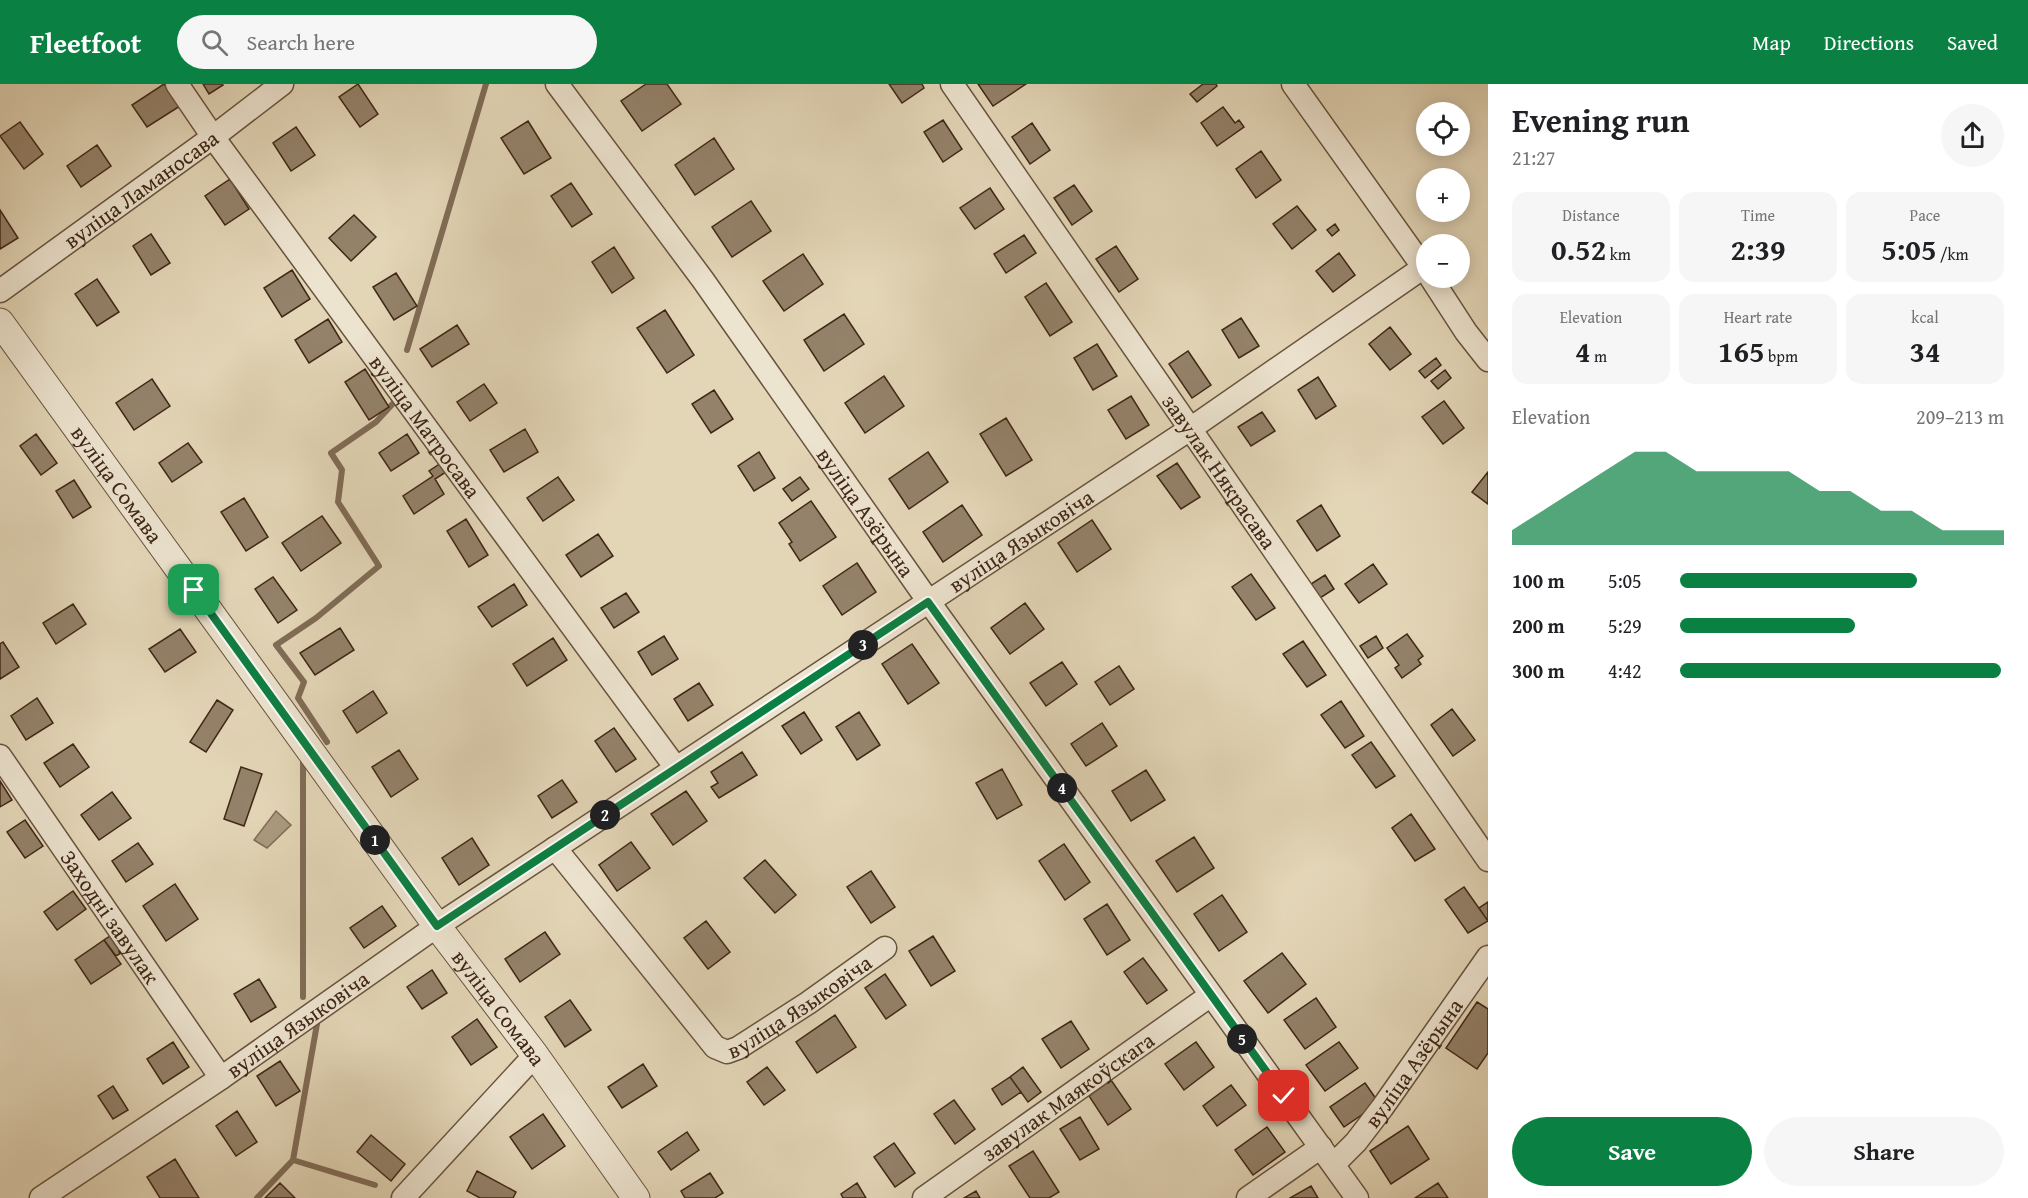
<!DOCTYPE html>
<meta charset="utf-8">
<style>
:root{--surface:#fff;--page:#f6f6f6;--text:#202124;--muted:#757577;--accent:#0b8043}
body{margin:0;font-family:"Gentium Book Plus",serif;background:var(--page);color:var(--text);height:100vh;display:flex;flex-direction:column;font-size:22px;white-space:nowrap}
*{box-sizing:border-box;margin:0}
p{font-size:20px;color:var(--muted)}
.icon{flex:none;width:33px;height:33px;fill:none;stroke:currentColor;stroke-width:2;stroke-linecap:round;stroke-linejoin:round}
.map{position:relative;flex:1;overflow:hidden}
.sheet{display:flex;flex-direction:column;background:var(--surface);width:540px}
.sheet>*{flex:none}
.controls{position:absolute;left:1416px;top:18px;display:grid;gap:12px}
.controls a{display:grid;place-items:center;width:54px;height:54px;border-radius:50%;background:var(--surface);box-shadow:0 3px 15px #0003;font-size:30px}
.pin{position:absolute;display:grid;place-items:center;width:51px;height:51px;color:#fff;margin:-26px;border-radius:12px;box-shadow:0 3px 9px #0006}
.km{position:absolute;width:30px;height:30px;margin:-15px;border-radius:50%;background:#222;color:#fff;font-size:16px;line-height:30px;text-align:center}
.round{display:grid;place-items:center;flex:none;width:63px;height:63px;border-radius:32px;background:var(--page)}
.overview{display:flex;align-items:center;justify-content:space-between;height:102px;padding:0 24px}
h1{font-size:33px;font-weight:700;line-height:45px}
.stats{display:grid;grid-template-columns:repeat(3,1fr);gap:9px;height:102px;padding:6px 24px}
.stats div{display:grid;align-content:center;border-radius:15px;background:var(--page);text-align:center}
.stats b{font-size:30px;font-weight:700}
.stats small{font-size:16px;font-weight:400}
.stats p{font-size:16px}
.chart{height:168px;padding:12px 24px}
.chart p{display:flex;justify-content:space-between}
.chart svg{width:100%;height:108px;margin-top:6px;fill:var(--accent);opacity:.7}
.primary-button{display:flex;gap:12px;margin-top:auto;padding:12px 24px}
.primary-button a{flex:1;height:69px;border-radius:36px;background:var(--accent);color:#fff;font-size:24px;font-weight:700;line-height:69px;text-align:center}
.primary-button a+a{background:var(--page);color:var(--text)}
ul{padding:0 24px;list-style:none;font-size:20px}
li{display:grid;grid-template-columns:96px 72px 1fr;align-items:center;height:45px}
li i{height:15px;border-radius:8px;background:var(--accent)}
header{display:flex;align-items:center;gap:36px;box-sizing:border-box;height:84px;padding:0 30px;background:var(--accent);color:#fff}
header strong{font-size:28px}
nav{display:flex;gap:33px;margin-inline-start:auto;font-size:21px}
.search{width:420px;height:54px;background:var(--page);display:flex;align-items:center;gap:15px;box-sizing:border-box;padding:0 21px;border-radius:33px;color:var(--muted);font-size:22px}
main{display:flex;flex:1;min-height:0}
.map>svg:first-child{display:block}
.water{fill:#ab9a80;stroke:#806c56;stroke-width:1.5}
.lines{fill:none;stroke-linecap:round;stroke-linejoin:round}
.stream{stroke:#806c56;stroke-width:6}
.building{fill:#94826a;stroke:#3f2716;stroke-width:1.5}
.minor-casing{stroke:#68533e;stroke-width:25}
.tertiary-casing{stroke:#68533e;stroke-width:29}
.minor{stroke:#ede4d0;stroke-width:22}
.tertiary{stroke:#ede4d0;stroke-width:27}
.route-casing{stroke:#fff;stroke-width:12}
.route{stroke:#0b8043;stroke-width:8}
.labels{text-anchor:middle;stroke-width:6;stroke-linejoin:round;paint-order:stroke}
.street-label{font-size:22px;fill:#3f2716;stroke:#ede4d0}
</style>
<header>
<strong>Fleetfoot</strong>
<div class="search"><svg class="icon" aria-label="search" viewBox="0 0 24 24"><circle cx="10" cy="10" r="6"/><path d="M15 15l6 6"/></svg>Search here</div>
<nav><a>Map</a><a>Directions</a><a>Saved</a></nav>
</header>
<main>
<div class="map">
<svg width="1488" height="1114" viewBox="0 0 1488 1114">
<rect width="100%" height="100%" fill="#e3d6b7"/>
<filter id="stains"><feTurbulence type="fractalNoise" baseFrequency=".00333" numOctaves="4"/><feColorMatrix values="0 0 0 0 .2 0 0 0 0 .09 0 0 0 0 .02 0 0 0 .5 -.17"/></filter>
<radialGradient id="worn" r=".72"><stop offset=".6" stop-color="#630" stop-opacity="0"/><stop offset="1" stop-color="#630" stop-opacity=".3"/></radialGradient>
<path class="water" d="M 276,727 L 291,741 L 267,764 L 254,756 Z"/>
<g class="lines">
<path class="stream" d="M 407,266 L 486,0
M 327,658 L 298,614 L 304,598 L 276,561 L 316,534 L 379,482 L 338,418 L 342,386 L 331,369 L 376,338 L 399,313
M 303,913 L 303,677
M 293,1076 L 317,940
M 257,1114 L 293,1076 L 375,1101"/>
</g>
<path class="building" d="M 164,0 L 180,22 L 147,43 L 132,21 Z
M 203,0 L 222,0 L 223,1 L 209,10 Z
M 358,0 L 378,30 L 360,43 L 339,13 Z
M 646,0 L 667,0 L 681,20 L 642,47 L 621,17 Z
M 889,0 L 922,0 L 924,4 L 902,19 Z
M 978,0 L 1026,0 L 993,22 Z
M 1203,0 L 1216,0 L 1217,2 L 1197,18 L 1190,10 Z
M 1223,23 L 1235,39 L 1239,36 L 1244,43 L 1217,62 L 1201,39 Z
M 943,36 L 962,65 L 943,78 L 924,48 Z
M 528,37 L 551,74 L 524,90 L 501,54 Z
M 20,38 L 43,70 L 24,85 L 0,52 Z
M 1032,39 L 1050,66 L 1030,80 L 1012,53 Z
M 296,43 L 315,71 L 291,87 L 273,59 Z
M 714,54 L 734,85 L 695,111 L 675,81 Z
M 97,61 L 111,82 L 81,103 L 67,82 Z
M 1261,67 L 1281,96 L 1256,114 L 1236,85 Z
M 230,95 L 249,125 L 225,141 L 205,112 Z
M 571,99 L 592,130 L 572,143 L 551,112 Z
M 1074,101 L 1092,127 L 1072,141 L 1054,114 Z
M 990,104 L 1004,125 L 975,145 L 960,124 Z
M 751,117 L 771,147 L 732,173 L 712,143 Z
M 1297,122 L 1316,146 L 1292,165 L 1273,140 Z
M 0,126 L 18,154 L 0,165 Z
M 354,131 L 376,153 L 351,177 L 329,154 Z
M 1335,140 L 1339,146 L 1332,152 L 1327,146 Z
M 151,150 L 170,179 L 151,191 L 133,162 Z
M 1024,151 L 1036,169 L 1006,189 L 994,170 Z
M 1116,162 L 1138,195 L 1119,208 L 1096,175 Z
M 614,163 L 634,194 L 612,209 L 592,178 Z
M 1339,169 L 1355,191 L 1333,208 L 1316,187 Z
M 803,170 L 823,200 L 784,227 L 763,197 Z
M 292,186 L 310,215 L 282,233 L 264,204 Z
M 396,189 L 417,222 L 394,236 L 373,203 Z
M 97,195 L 119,228 L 97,242 L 75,210 Z
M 1046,199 L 1072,238 L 1050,252 L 1025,213 Z
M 665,226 L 694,271 L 667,289 L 637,244 Z
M 844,230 L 864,260 L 824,287 L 804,256 Z
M 1241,234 L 1259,262 L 1239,274 L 1222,246 Z
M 328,235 L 342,258 L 309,279 L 295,256 Z
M 457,241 L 469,260 L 432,283 L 420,265 Z
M 1390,243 L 1411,270 L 1390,286 L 1369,260 Z
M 1097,260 L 1117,292 L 1093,306 L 1074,274 Z
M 1188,267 L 1211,301 L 1192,314 L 1169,280 Z
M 1436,274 L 1441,281 L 1425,294 L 1419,287 Z
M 365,285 L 389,323 L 369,336 L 345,298 Z
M 1445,286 L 1451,294 L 1438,305 L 1431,297 Z
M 884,292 L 904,322 L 865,349 L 845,319 Z
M 1318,293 L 1336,322 L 1316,335 L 1298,306 Z
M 152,295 L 170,322 L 134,346 L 116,319 Z
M 484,300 L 497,319 L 470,337 L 457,318 Z
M 714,306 L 733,335 L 711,349 L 692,320 Z
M 1131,312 L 1149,341 L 1126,355 L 1108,326 Z
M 1444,317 L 1464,344 L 1443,360 L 1422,333 Z
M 1262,328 L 1275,347 L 1251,362 L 1238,343 Z
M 1006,334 L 1032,376 L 1006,392 L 980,350 Z
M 525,345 L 538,368 L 504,388 L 490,366 Z
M 36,350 L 57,379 L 41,391 L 20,362 Z
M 407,350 L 419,369 L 391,387 L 379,369 Z
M 188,359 L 202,378 L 172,398 L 159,379 Z
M 759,368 L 775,394 L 754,407 L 738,382 Z
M 928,368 L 948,398 L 909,425 L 889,395 Z
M 441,379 L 446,388 L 435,395 L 444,410 L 414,430 L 403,412 L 433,392 L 429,387 Z
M 1177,379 L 1200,413 L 1181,425 L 1157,392 Z
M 1488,388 L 1488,420 L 1472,408 Z
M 558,393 L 574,416 L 543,437 L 527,414 Z
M 800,393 L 809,405 L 792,417 L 783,405 Z
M 74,396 L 91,423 L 73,434 L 56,407 Z
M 244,414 L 268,453 L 246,467 L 221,428 Z
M 811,417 L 836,453 L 800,477 L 789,460 L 792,458 L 779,439 Z
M 962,421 L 982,451 L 943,478 L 923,448 Z
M 1321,421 L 1340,452 L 1317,467 L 1297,437 Z
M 322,432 L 341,459 L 301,487 L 282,459 Z
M 466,435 L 488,471 L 469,483 L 447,447 Z
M 1092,436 L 1111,465 L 1077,488 L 1058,459 Z
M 598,450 L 613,472 L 581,493 L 566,471 Z
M 857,479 L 876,508 L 842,531 L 823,502 Z
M 1373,480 L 1387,500 L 1359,519 L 1345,500 Z
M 1251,490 L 1275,524 L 1256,536 L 1232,503 Z
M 1325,491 L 1334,505 L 1320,514 L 1311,500 Z
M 273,493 L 297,526 L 278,539 L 255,505 Z
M 514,500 L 527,521 L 492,543 L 478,523 Z
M 626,509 L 639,528 L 614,544 L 601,524 Z
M 1025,519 L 1044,545 L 1010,570 L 991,544 Z
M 73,520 L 86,540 L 56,560 L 43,539 Z
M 340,544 L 354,566 L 315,591 L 300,569 Z
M 180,545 L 196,568 L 165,588 L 149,565 Z
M 1407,550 L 1423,572 L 1418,576 L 1421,580 L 1402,594 L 1395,584 L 1399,581 L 1387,564 Z
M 664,552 L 678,575 L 652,591 L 638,568 Z
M 1376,552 L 1383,564 L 1368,574 L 1360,562 Z
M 553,554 L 567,576 L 527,602 L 513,580 Z
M 1303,557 L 1326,591 L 1307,603 L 1283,570 Z
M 3,558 L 19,583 L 0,595 L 0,560 Z
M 912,560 L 939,599 L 908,620 L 882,580 Z
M 1062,578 L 1077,600 L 1046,622 L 1030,599 Z
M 1119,582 L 1134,605 L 1110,621 L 1095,598 Z
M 699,599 L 713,621 L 688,637 L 674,615 Z
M 373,607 L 387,629 L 357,649 L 343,627 Z
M 37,614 L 53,639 L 26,656 L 11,632 Z
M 217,616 L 233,626 L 206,668 L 190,658 Z
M 1341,617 L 1364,652 L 1345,664 L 1321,631 Z
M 1452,625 L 1475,656 L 1453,672 L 1431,641 Z
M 804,628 L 822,656 L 801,670 L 782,642 Z
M 859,628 L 880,661 L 857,676 L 836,643 Z
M 1102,639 L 1117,662 L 1086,682 L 1071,660 Z
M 614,644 L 636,675 L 616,688 L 595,657 Z
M 1371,658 L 1395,692 L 1376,704 L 1352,671 Z
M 73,660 L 89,683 L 60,703 L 44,679 Z
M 399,666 L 418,695 L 391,713 L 372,683 Z
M 742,668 L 757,691 L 719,714 L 711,703 L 718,699 L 711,688 Z
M 241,683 L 262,690 L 244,742 L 224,735 Z
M 1002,685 L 1022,721 L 997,735 L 976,699 Z
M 1146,686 L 1165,716 L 1131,737 L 1112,707 Z
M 562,696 L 577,718 L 552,734 L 538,712 Z
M 0,697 L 12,716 L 0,723 Z
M 686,707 L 707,737 L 673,761 L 651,730 Z
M 112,708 L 131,734 L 99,756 L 81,731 Z
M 1411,730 L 1435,765 L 1415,777 L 1392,744 Z
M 25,736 L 43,762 L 25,774 L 7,748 Z
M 1194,753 L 1214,784 L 1177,808 L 1156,777 Z
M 472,754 L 489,781 L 459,801 L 442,774 Z
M 631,758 L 650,784 L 617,807 L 599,781 Z
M 138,759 L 153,780 L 126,798 L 112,777 Z
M 1064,760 L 1090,798 L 1065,816 L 1039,777 Z
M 765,776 L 796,811 L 775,829 L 744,794 Z
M 871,787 L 895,823 L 871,839 L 847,803 Z
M 175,800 L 198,835 L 166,857 L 143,822 Z
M 1464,803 L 1488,837 L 1468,849 L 1445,816 Z
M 73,807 L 86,825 L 57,846 L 44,828 Z
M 1222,811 L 1247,848 L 1219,867 L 1194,830 Z
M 1488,818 L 1488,837 L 1479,824 Z
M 1107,820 L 1130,856 L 1107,871 L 1084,835 Z
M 382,822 L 396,842 L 364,864 L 350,844 Z
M 706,837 L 730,868 L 708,885 L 684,854 Z
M 545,848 L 560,870 L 520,898 L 505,875 Z
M 110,852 L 121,869 L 116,872 L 104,856 Z
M 933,852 L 955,887 L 931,902 L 909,867 Z
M 104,856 L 121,880 L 91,900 L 75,876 Z
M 1282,869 L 1306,900 L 1268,929 L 1244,897 Z
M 1143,874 L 1167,906 L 1147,920 L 1124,888 Z
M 432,886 L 447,909 L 422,925 L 407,903 Z
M 885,890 L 906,921 L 886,935 L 865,904 Z
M 259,895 L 276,923 L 251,938 L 234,910 Z
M 1316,914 L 1336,943 L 1305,965 L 1284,936 Z
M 570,916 L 591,946 L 565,963 L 545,933 Z
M 1477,918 L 1488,925 L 1488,969 L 1477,985 L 1446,964 Z
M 835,931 L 856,963 L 817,989 L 796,958 Z
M 477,935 L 497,963 L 471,981 L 452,953 Z
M 1071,937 L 1089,965 L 1061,984 L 1042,955 Z
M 173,958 L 189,983 L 163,1000 L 147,975 Z
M 1196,958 L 1214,983 L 1184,1006 L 1165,980 Z
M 1339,958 L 1358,984 L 1325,1007 L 1306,981 Z
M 280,977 L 300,1007 L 276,1022 L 257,992 Z
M 643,980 L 657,1002 L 622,1024 L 608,1003 Z
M 767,983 L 785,1006 L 764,1021 L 747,998 Z
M 1023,983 L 1041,1008 L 1028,1018 L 1010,993 Z
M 1010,993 L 1021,1008 L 1002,1021 L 992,1005 Z
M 1111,996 L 1131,1025 L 1108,1041 L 1089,1012 Z
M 1365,999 L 1379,1019 L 1344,1043 L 1330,1023 Z
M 1231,1001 L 1246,1021 L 1217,1042 L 1203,1022 Z
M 113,1002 L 128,1026 L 113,1035 L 98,1012 Z
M 954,1016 L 975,1045 L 955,1060 L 934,1030 Z
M 237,1027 L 257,1058 L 236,1072 L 216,1042 Z
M 543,1030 L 565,1062 L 532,1085 L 510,1053 Z
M 1080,1033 L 1099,1065 L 1080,1076 L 1060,1045 Z
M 1408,1042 L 1429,1075 L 1391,1100 L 1370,1067 Z
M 1267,1043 L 1285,1068 L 1253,1091 L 1235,1066 Z
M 687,1048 L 699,1066 L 671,1086 L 658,1068 Z
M 371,1051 L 405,1080 L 391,1097 L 357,1068 Z
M 894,1059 L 915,1089 L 895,1103 L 874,1073 Z
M 1033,1067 L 1059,1108 L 1049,1114 L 1030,1114 L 1009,1082 Z
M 175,1075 L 199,1114 L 160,1114 L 147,1093 Z
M 477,1087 L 516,1108 L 513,1114 L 480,1114 L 467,1107 Z
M 710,1089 L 723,1109 L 715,1114 L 685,1114 L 681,1107 Z
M 280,1099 L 295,1114 L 265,1114 Z
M 857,1099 L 866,1114 L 843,1114 L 841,1110 Z
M 1438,1099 L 1448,1114 L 1415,1114 Z
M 1311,1102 L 1318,1114 L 1290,1114 Z
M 976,1107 L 980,1114 L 964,1114 Z"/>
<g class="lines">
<g class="minor-casing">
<g id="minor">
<path id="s1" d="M 177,0 L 213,53 L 676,684"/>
<path id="s2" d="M 557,0 L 703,196 L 929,518 L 1357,1114"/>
<path id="s3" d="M 952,0 L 1488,776"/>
<path d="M 1293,0 L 1426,187"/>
<path d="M 1431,194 L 1466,248 L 1488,276"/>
<path id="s4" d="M 0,207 L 213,53 L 282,0"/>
<path id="s5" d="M 0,672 L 221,994"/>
<path id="s6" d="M 555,764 L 715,963 L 727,968 L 738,964 L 808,919 L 885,864"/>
<path id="s7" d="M 1334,1080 L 1356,1058 L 1382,1024 L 1488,873"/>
<path id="s8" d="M 41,1114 L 221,994 L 437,842 L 1190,345 L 1424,183"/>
<path d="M 403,1114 L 535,971"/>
<path id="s9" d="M 924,1114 L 1211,911"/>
<path d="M 1248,1114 L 1321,1063"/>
</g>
</g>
<g class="tertiary-casing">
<g id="tertiary">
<path id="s10" d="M 0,238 L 437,842 L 535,971 L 636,1114"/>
</g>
</g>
<use href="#minor" class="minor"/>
<use href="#tertiary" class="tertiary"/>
</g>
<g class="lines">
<g class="route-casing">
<path id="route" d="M 194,506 L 437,842 L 928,518 L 1284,1012"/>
</g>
<use href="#route" class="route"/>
</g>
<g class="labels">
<g class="street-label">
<text dy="8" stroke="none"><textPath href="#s4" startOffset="174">вуліца Ламаносава</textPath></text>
<text dy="8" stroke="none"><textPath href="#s1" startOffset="423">вуліца Матросава</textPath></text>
<text dy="8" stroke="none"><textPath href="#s3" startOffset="471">завулак Някрасава</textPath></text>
<text dy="8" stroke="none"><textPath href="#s10" startOffset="200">вуліца Сомава</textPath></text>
<text dy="8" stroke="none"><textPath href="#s2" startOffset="528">вуліца Азёрына</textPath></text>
<text dy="8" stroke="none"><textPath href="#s8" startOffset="1180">вуліца Языковіча</textPath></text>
<text dy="8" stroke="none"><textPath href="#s5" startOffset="195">Заходні завулак</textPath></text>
<text dy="8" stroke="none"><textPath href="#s6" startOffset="354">вуліца Языковіча</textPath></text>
<text dy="8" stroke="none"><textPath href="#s10" startOffset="848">вуліца Сомава</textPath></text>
<text dy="8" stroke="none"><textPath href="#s8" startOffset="310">вуліца Языковіча</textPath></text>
<text dy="8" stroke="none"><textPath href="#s7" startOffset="129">вуліца Азёрына</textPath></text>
<text dy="8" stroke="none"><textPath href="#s9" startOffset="176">завулак Маякоўскага</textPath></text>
</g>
</g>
<rect width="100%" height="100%" filter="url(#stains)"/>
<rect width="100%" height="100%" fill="url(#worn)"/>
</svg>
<div class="controls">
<a><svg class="icon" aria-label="locate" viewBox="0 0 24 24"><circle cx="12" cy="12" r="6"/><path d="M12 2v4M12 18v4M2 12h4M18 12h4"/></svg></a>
<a>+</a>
<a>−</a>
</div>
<div class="pin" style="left:194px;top:506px;background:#1e9e55"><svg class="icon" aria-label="arrive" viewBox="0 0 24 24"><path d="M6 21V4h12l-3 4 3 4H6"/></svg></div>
<div class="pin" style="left:1284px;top:1012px;background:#d93025"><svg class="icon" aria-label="check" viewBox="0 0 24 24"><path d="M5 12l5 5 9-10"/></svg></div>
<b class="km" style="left:375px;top:756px">1</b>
<b class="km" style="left:605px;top:731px">2</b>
<b class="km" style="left:863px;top:561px">3</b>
<b class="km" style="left:1062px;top:704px">4</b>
<b class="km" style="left:1242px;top:955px">5</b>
</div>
<section class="sheet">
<div class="overview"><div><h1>Evening run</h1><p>21:27</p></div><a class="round"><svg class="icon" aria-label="share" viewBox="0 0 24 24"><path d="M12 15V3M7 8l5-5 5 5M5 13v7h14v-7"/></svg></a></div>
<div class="stats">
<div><p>Distance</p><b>0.52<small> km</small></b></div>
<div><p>Time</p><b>2:39</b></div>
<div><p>Pace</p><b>5:05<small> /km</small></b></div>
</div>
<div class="stats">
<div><p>Elevation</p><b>4<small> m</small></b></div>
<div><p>Heart rate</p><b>165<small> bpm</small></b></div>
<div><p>kcal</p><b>34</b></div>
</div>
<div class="chart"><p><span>Elevation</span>209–213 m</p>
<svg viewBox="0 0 160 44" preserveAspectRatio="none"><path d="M0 44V38L10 30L20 22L30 14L40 6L50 6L60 14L70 14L80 14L90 14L100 22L110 22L120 30L130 30L140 38L150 38L160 38V44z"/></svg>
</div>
<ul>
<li><b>100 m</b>5:05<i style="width:73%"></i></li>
<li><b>200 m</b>5:29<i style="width:54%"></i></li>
<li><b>300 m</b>4:42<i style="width:99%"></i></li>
</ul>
<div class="primary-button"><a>Save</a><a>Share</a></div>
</section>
</main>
